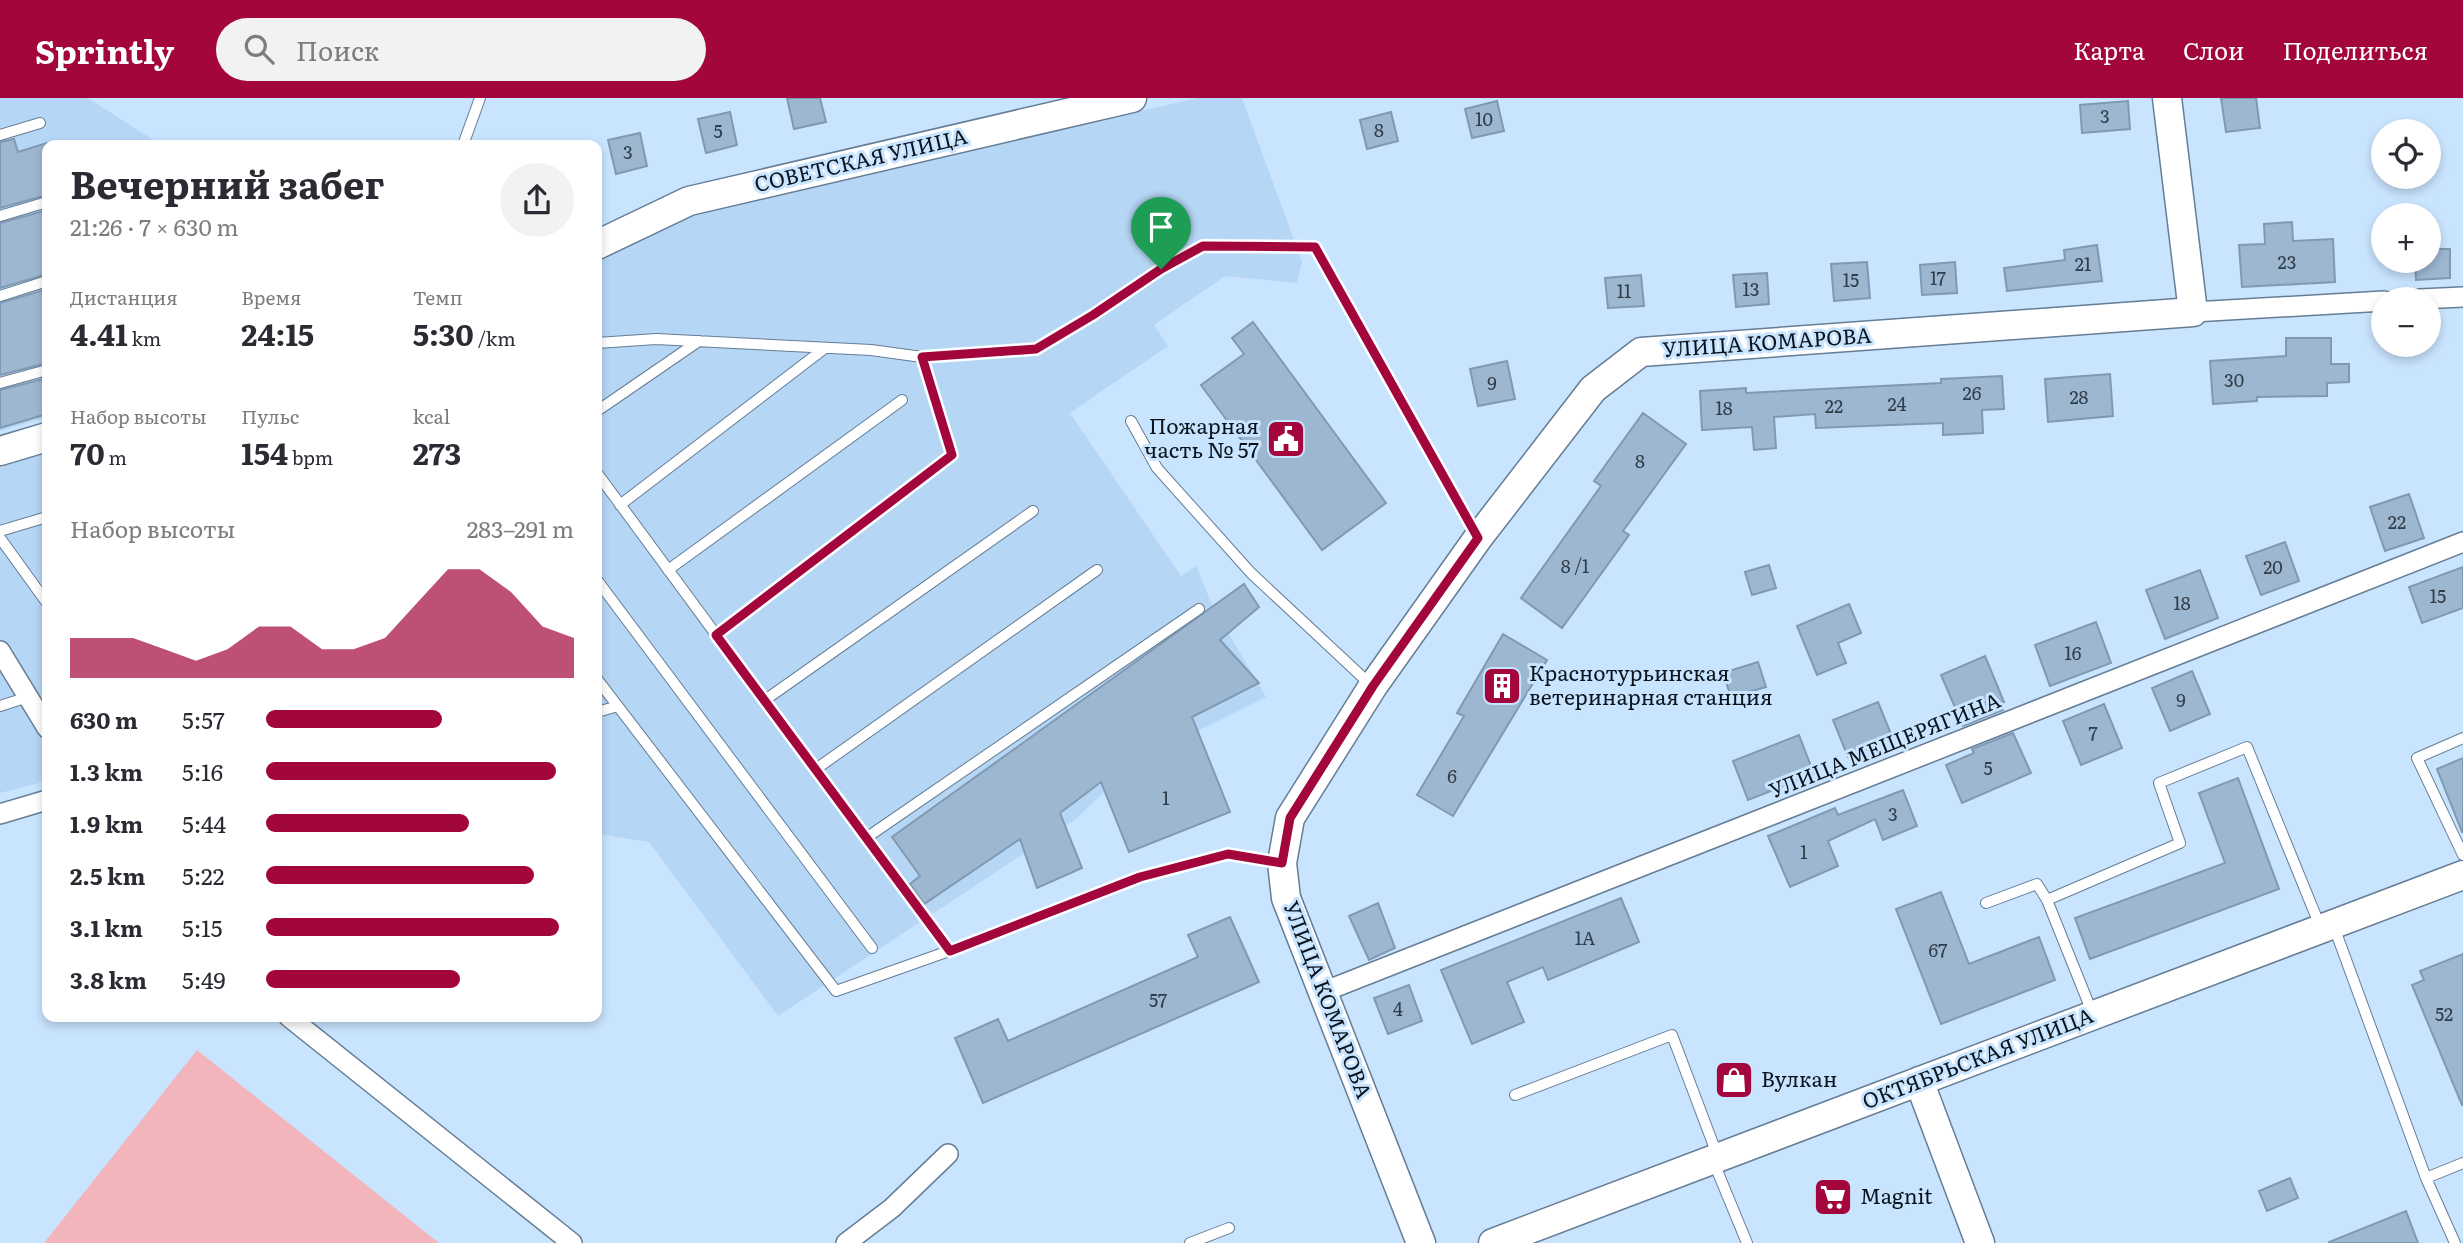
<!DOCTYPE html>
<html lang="ru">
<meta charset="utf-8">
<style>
:root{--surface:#fff;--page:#f2f2f3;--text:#2b2b33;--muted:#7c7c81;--accent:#a3063d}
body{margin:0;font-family:Literata,serif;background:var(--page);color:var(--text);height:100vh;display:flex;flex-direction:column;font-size:26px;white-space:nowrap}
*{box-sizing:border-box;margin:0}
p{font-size:23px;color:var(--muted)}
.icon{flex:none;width:38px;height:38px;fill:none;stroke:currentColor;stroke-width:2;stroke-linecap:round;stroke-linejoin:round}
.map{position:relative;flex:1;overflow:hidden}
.drawer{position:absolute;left:42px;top:42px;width:560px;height:882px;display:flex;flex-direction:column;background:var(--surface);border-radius:14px;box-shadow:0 4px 10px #0003}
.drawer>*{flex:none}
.buttons{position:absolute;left:2371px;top:21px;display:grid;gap:14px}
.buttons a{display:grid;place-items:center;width:70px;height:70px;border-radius:50%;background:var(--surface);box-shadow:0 4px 10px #0003;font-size:35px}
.pin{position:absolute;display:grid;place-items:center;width:60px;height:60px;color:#fff;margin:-72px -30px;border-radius:50% 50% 50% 0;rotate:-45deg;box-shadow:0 0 7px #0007}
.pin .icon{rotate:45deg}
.round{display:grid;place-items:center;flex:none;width:74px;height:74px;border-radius:37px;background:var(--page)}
.head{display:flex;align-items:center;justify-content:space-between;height:119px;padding:0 28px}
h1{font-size:38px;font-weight:700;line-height:52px}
.figures{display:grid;grid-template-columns:repeat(3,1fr);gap:10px;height:119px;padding:7px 28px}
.figures div{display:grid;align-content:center}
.figures b{font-size:30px;font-weight:700}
.figures small{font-size:19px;font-weight:400}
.figures p{font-size:19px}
.chart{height:196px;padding:14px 28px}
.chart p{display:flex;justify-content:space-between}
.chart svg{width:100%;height:126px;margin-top:7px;fill:var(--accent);opacity:.7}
ul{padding:0 28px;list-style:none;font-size:23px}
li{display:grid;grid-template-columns:112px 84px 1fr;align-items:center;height:52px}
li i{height:18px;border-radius:9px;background:var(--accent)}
header{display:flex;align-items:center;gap:42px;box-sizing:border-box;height:98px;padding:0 35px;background:var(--accent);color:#fff}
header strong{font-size:33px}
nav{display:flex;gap:38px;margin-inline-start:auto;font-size:24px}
.search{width:490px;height:63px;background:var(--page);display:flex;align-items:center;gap:18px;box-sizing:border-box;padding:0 24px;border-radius:38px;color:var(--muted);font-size:26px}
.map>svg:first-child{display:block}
.built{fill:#b6d6f6}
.green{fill:#f2b5bc}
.building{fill:#9eb7d1;stroke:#8099b2;stroke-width:2}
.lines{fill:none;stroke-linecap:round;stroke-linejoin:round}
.lane-casing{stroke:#657d95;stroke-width:12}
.street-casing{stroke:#657d95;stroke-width:22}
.secondary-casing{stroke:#657d95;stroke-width:31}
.lane{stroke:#fff;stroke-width:10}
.street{stroke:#fff;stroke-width:19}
.secondary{stroke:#fff;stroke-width:28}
.route-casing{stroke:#fff;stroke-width:14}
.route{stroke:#a3063d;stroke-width:9}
.labels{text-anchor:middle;stroke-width:6;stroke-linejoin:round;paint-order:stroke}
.number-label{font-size:18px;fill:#303d4a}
.street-label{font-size:21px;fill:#0b141d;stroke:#c9e4ff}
.poi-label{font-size:21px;fill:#0b141d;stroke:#c9e4ff;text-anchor:start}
</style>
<header>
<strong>Sprintly</strong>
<div class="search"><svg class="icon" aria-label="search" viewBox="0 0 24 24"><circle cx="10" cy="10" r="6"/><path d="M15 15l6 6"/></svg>Поиск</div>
<nav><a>Карта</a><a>Слои</a><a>Поделиться</a></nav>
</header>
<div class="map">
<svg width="2463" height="1145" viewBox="0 0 2463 1145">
<rect width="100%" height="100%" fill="#c9e4ff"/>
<path class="built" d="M 0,0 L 88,0 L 161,47 L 47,47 L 47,319 L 0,333 Z
M 1198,0 L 1242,0 L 1302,164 L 1297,185 L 1225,178 L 1154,227 L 1168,248 L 1070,315 L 1181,478 L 1196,468 L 1213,509 L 1266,599 L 1134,665 L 1076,721 L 778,918 L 649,744 L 597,736 L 597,156 L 697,113 Z
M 47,351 L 47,683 L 0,695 L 0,366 Z"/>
<path class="green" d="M 197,952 L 439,1145 L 44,1145 Z"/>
<path class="building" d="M 787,0 L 820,0 L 826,24 L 794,31 Z
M 2221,0 L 2256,0 L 2260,30 L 2226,34 Z
M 1497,3 L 1504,33 L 1472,40 L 1465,11 Z
M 2128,3 L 2130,31 L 2082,35 L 2080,7 Z
M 730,14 L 737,47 L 706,55 L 698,21 Z
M 1391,14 L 1398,43 L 1367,51 L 1360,22 Z
M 640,35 L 647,68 L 616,76 L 608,42 Z
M 14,41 L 18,54 L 47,45 L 47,97 L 0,110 L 0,44 Z
M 47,112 L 47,176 L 0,190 L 0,125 Z
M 2292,124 L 2293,143 L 2333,141 L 2335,184 L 2242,189 L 2239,147 L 2265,146 L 2264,126 Z
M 2097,147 L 2102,183 L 2007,193 L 2004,170 L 2065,162 L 2064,152 Z
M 2429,151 L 2450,151 L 2450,180 L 2416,182 L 2415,163 L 2429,163 Z
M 1867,164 L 1870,200 L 1834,203 L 1831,166 Z
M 1955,164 L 1957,195 L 1922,197 L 1920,167 Z
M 1767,175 L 1769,206 L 1736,209 L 1733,177 Z
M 1641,177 L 1644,208 L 1608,210 L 1605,180 Z
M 47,191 L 47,265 L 0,277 L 0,205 Z
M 1253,224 L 1386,405 L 1322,452 L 1201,287 L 1244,256 L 1232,240 Z
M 2286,240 L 2331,240 L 2331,266 L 2349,266 L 2349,284 L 2327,285 L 2327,298 L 2257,299 L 2257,303 L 2213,306 L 2210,263 L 2286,258 Z
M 1507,263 L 1515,301 L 1478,308 L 1470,271 Z
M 2110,276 L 2113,318 L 2048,324 L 2045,281 Z
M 2002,278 L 2004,311 L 1982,312 L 1983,335 L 1943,337 L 1943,325 L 1816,330 L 1815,316 L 1774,319 L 1776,350 L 1754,352 L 1752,329 L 1702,332 L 1700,293 L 1746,290 L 1746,295 L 1941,285 L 1941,281 Z
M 47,280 L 47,316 L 0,330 L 0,292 Z
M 1643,315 L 1686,346 L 1623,433 L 1629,437 L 1562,530 L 1521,500 L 1601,388 L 1594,383 Z
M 2409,396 L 2424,440 L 2385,453 L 2370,409 Z
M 2285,444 L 2299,483 L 2261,497 L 2246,458 Z
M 1769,467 L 1776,490 L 1752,497 L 1745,474 Z
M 2463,469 L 2463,510 L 2422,525 L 2409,489 Z
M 2200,472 L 2218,520 L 2165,541 L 2146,492 Z
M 1244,486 L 1259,509 L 1220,542 L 1259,585 L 1192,619 L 1230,714 L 1129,754 L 1101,684 L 1060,715 L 1082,770 L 1037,790 L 1020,741 L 924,806 L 910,786 L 920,778 L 892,739 Z
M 1849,506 L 1861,535 L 1838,545 L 1846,565 L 1817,577 L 1797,528 Z
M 2096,524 L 2111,565 L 2050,588 L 2035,547 Z
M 1503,536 L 1547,562 L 1453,718 L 1417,697 L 1464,618 L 1457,615 Z
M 1985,558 L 2004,604 L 2000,605 L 2003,612 L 1963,628 L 1941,577 Z
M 1758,564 L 1766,589 L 1731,599 L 1723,575 Z
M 2192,573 L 2210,616 L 2170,633 L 2152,590 Z
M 1878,604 L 1893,641 L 1848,659 L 1833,622 Z
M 2104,606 L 2122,650 L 2081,667 L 2063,623 Z
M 2013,635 L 2031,675 L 1962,705 L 1946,667 L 1974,655 L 1972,651 Z
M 1799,637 L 1814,676 L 1748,702 L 1733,663 Z
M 2463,660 L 2463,734 L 2462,734 L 2437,671 Z
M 2238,680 L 2279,791 L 2090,861 L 2075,820 L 2225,765 L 2199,695 Z
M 1903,692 L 1917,728 L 1883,742 L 1875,721 L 1828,743 L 1838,768 L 1790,789 L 1768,738 L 1835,710 L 1838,717 Z
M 1941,794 L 1969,866 L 2039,839 L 2055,882 L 1941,926 L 1896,811 Z
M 1621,800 L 1639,844 L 1548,882 L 1543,869 L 1507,884 L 1524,924 L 1472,946 L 1441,872 Z
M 1378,805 L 1395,850 L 1369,862 L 1349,818 Z
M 1230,819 L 1259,884 L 983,1005 L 955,940 L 998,921 L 1008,943 L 1198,859 L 1188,837 Z
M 2463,856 L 2463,1007 L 2462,1007 L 2412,887 L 2424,882 L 2420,873 Z
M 1409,887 L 1422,923 L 1388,936 L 1374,900 Z
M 2290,1080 L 2298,1100 L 2267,1113 L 2259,1093 Z
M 2406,1113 L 2418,1145 L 2330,1145 L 2329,1144 Z"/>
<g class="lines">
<g class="lane-casing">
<path id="lane" d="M 0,37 L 40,25
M 463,47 L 480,0
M 0,118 L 47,104
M 0,198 L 47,183
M 597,245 L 656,241 L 871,252 L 922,259 L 1036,251 L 1093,217 L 1161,171 L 1203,148 L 1315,149 L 1477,438
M 0,285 L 47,272
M 597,313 L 699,243
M 1131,323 L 1157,370 L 1251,475 L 1372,588
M 597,375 L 949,853
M 620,407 L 825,250
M 0,433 L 47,419
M 0,440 L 47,505
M 668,472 L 902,302
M 597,482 L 872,850
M 716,537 L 952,357 L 922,259
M 597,581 L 836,893 L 949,853 L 1140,779 L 1228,756 L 1279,765
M 765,602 L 1033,413
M 0,608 L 28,599
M 597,614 L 618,608
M 2463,640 L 2417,660 L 2463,757
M 816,671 L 1097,472
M 866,740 L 1199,511
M 2047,802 L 2180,745 L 2159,685 L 2247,649 L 2320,828
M 1986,805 L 2037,786 L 2047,802 L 2092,914
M 2334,829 L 2426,1080 L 2455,1145
M 1515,997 L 1672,937 L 1718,1059
M 1714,1065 L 1747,1145
M 2426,1080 L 2463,1065
M 1190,1145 L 1229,1130"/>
</g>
<g class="street-casing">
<path id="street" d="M 2420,201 L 2463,199
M 2193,214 L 2384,203
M 0,553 L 47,630
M 0,716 L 47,702
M 1323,894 L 2463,444
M 289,919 L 572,1145
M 846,1145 L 892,1110 L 948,1056"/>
</g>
<g class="secondary-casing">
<path id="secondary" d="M 597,147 L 689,103 L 1132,0
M 0,353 L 47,339
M 1919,983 L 1980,1145
M 1421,1145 L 1286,800 L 1282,765 L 1290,720 L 1373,588 L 1478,440 L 1593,291 L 1641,254 L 2193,214 L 2167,0
M 1493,1145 L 2463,777"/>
</g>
<use href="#lane" class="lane"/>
<use href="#street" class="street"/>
<use href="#secondary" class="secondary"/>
</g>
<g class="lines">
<g class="route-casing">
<path id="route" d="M 1203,148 L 1315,149 L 1478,440 L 1373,588 L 1290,720 L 1282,765 L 1228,756 L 1140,779 L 950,853 L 716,537 L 952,357 L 922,259 L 1036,251 L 1093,217 L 1161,171 Z"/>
</g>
<use href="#route" class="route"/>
</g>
<defs>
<g id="civic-square" transform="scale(2.0125)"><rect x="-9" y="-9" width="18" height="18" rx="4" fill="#a3063d" stroke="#c9e4ff"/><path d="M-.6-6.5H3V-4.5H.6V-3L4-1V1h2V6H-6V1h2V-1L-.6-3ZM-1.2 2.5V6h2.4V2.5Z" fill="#fff"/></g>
<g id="building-square" transform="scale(2.0125)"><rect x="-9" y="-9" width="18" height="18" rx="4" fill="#a3063d" stroke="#c9e4ff"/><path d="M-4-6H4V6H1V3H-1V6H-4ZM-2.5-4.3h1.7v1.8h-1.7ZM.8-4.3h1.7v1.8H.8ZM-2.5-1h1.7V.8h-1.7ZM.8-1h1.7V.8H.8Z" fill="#fff"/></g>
<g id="shop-square" transform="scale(2.0125)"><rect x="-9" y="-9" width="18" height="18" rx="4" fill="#a3063d" stroke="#c9e4ff"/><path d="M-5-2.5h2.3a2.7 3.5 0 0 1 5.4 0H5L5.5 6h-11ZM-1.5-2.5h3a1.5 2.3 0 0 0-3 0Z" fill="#fff"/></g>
<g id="supermarket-square" transform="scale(2.0125)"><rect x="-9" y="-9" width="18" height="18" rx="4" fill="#a3063d" stroke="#c9e4ff"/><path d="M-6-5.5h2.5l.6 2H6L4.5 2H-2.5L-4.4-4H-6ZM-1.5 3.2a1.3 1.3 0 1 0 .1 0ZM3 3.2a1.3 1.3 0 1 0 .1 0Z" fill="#fff"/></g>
</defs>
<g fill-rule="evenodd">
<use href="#civic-square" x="1286" y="341"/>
<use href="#building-square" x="1502" y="588"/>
<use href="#shop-square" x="1734" y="982"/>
<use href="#supermarket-square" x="1833" y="1099"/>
</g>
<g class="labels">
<g class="number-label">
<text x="2105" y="25">3</text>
<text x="1484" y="28">10</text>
<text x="1379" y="39">8</text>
<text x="718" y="40">5</text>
<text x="628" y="61">3</text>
<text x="2287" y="171">23</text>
<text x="2083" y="173">21</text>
<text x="1938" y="187">17</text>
<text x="1851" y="189">15</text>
<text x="1751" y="198">13</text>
<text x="1624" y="200">11</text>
<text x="2234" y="289">30</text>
<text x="1492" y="292">9</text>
<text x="1972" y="302">26</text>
<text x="2079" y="306">28</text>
<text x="1897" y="313">24</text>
<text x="1834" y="315">22</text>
<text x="1724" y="317">18</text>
<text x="1640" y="370">8</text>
<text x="2397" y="431">22</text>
<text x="1575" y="475">8 /1</text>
<text x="2273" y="476">20</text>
<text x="2438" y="505">15</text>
<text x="2182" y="512">18</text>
<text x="2073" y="562">16</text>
<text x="2181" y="609">9</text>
<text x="2093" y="642">7</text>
<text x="1988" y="677">5</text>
<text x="1452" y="685">6</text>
<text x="1166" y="707">1</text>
<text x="1893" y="723">3</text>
<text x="1804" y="761">1</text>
<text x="1585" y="847">1А</text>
<text x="1938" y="859">67</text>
<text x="1158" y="909">57</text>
<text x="1398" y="918">4</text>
<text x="2444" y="923">52</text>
</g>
<g class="street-label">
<text transform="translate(861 63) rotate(-13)" y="7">СОВЕТСКАЯ УЛИЦА</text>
<text transform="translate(1767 245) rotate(-4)" y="7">УЛИЦА КОМАРОВА</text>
<text transform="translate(1885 648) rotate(-22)" y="7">УЛИЦА МЕЩЕРЯГИНА</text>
<text transform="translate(1327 902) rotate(69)" y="7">УЛИЦА КОМАРОВА</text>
<text transform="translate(1978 961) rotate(-21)" y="7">ОКТЯБРЬСКАЯ УЛИЦА</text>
</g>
<g class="poi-label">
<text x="1259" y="336" text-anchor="end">Пожарная<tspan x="1259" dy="24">часть № 57</tspan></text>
<text x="1529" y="583">Краснотурьинская<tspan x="1529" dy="24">ветеринарная станция</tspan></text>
<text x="1761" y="989">Вулкан</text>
<text x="1860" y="1106">Magnit</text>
</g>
</g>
</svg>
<div class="buttons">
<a><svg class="icon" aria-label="locate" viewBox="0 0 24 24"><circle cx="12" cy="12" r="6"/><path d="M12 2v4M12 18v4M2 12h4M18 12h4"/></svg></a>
<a>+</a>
<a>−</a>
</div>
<div class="pin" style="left:1161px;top:171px;background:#1e9e55"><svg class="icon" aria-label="arrive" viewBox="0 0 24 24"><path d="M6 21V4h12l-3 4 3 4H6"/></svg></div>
<section class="drawer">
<div class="head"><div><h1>Вечерний забег</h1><p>21:26 · 7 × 630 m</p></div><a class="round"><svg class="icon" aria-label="share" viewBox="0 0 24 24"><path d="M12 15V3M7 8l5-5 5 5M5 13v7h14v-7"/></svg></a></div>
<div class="figures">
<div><p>Дистанция</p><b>4.41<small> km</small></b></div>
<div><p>Время</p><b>24:15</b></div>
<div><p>Темп</p><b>5:30<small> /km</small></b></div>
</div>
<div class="figures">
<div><p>Набор высоты</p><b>70<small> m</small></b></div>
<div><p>Пульс</p><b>154<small> bpm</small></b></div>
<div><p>kcal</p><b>273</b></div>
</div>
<div class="chart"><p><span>Набор высоты</span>283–291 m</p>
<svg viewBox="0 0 160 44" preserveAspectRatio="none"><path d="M0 44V30L10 30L20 30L30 34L40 38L50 34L60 26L70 26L80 34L90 34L100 30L110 18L120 6L130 6L140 14L150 26L160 30V44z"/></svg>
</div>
<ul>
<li><b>630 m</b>5:57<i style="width:57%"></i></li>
<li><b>1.3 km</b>5:16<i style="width:94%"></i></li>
<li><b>1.9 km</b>5:44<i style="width:66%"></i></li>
<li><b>2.5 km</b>5:22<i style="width:87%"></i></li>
<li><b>3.1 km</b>5:15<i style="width:95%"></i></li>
<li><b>3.8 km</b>5:49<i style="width:63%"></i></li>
</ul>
</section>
</div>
